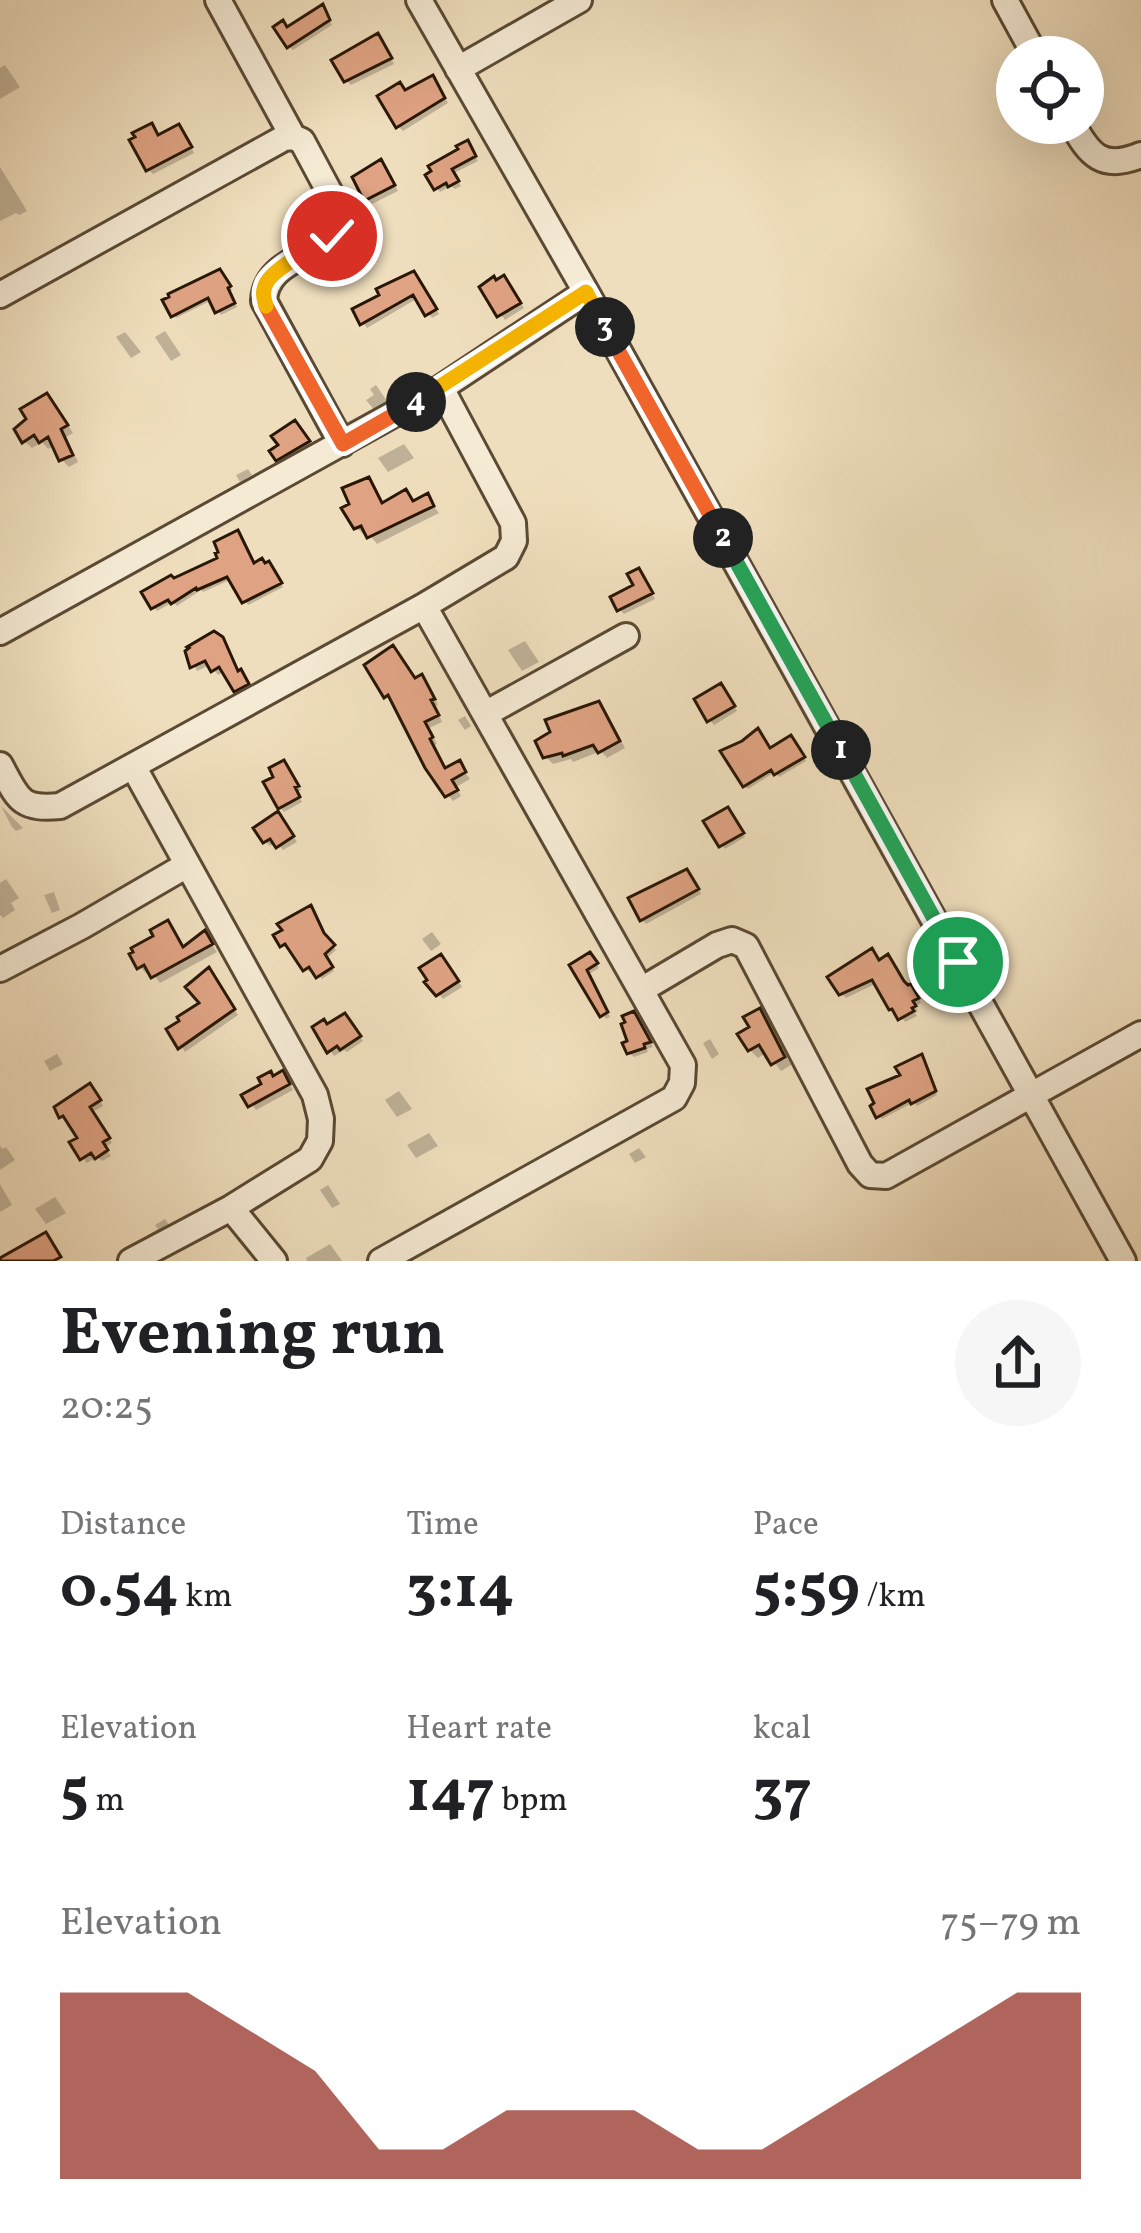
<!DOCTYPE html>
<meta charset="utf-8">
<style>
:root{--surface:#fff;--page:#f6f6f6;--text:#202124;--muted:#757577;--accent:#8f2418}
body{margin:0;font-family:Vollkorn,serif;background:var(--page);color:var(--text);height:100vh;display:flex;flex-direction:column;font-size:45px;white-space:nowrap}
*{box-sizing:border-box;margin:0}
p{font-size:39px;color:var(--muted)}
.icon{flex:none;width:66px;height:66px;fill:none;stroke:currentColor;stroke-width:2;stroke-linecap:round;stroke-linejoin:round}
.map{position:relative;height:1261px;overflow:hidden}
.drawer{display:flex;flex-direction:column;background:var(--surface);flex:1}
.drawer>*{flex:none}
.controls{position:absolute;left:996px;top:36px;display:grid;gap:24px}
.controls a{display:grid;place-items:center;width:108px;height:108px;border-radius:50%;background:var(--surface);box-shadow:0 12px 48px #0002;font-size:60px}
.pin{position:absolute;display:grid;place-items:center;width:102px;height:102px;color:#fff;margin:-51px;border:6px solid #fff;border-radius:50%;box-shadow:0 3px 12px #0007}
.km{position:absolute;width:60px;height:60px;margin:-30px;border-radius:50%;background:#222;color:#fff;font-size:33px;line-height:60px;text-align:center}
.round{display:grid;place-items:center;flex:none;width:126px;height:126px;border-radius:63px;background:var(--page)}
.summary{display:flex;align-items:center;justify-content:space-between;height:204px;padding:0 60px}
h1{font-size:66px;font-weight:700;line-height:90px}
.figures{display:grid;grid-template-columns:repeat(3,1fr);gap:18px;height:204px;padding:12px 60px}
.figures div{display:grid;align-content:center}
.figures b{font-size:60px;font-weight:700}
.figures small{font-size:33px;font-weight:400}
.figures p{font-size:33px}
.chart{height:336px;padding:24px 60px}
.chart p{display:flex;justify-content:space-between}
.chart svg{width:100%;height:216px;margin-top:12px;fill:var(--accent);opacity:.7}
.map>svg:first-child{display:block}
.shadow{fill:#0003}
.building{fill:#dfa383;stroke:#291706;stroke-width:3}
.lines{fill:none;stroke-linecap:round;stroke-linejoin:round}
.minor-casing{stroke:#5a4934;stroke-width:30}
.minor{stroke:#f5ead4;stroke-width:24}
.split-1-casing{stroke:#fff;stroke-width:24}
.split-2-casing{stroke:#fff;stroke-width:24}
.split-3-casing{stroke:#fff;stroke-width:24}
.split-4-casing{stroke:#fff;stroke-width:24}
.split-5-casing{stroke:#fff;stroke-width:24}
.split-6-casing{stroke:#fff;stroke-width:24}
.split-1{stroke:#22a559;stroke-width:15}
.split-2{stroke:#22a559;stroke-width:15}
.split-3{stroke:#f0652b;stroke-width:15}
.split-4{stroke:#f5b400;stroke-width:15}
.split-5{stroke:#f0652b;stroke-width:15}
.split-6{stroke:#f5b400;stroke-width:15}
</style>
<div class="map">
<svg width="1141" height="1261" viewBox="0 0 1141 1261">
<rect width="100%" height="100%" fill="#efdebd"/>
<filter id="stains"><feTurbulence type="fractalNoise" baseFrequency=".00167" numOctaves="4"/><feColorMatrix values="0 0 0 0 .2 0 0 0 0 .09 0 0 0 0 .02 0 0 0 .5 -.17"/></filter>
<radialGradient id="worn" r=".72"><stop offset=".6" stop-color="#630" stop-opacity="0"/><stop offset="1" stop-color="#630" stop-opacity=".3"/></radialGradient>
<path class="shadow" d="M 326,12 L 332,25 L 293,50 L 289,46 L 289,30 Z
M 382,41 L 394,64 L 351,85 L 346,80 Z
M 5,65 L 20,87 L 0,99 L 0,68 Z
M 437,83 L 448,103 L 403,131 L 398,126 L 406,92 Z
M 184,133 L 194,153 L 153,174 L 148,169 L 159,138 Z
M 471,147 L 478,161 L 454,173 L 461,186 L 455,189 L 451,186 L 440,192 L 429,176 Z
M 381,163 L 398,191 L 372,204 L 367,199 Z
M 0,167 L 27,211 L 19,215 L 16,213 L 0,221 Z
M 223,276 L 232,290 L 229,292 L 237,307 L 221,315 L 212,300 L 176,318 L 173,315 Z
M 418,279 L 439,314 L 432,318 L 418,298 L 367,328 L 363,323 Z
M 509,283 L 524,308 L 505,320 L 483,288 Z
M 165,331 L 181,355 L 171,361 L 155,337 Z
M 125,332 L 141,352 L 131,358 L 116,337 Z
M 376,385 L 389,404 L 376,412 L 366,400 L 374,395 L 370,389 Z
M 54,404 L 73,433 L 66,437 L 78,462 L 69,467 L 61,459 L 55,445 L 48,449 L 42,442 L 32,448 L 24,441 Z
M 299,428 L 312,446 L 283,463 L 278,459 L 282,446 Z
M 404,444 L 414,458 L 388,472 L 378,458 Z
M 248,469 L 252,475 L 240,482 L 236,475 Z
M 369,480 L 376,488 L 384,505 L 414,503 L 427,497 L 439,513 L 377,544 L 368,533 L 363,534 L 356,527 Z
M 238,533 L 255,566 L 272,569 L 283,587 L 248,605 L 232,579 L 203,592 L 201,590 L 177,606 L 173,602 L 157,611 L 153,607 L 174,582 L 221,560 Z
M 639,571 L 655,599 L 624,614 L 620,610 L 637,587 Z
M 525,641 L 539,662 L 522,671 L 508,650 Z
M 188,652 L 241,673 L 251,689 L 241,695 L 225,671 L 218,675 L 210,665 L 197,671 Z
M 368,665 L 416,680 L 422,678 L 427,683 L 438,705 L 435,706 L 442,722 L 429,728 L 437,744 L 433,746 L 447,770 L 459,764 L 470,779 L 456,787 L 461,796 L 453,801 L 448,795 Z
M 726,691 L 737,711 L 714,725 L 710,720 Z
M 598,704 L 605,711 L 625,748 L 607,758 L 601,751 L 573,762 L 571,759 L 553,764 L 545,756 Z
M 465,716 L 471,726 L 465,730 L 458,720 Z
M 794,742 L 806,761 L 779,777 L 775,772 L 748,789 L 745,786 L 770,751 Z
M 288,768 L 301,790 L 297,792 L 302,802 L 284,812 L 280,807 L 277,778 Z
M 1,806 L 23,828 L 16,831 L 12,827 Z
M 730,814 L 745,837 L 725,849 L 722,845 Z
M 283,820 L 297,842 L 283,850 L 276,842 L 270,846 L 265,841 Z
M 691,877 L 701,894 L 646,924 L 642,920 Z
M 6,879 L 19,898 L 11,903 L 15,910 L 3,918 L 0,915 L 0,883 Z
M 54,892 L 60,910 L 52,913 L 44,895 Z
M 168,924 L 185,949 L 205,934 L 217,952 L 160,983 L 151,971 L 147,974 L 140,967 Z
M 432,932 L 441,944 L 431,951 L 422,939 Z
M 277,936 L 327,940 L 336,950 L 326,959 L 334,971 L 322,979 L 314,969 L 309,972 L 290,946 L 286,949 Z
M 594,959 L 599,968 L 589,974 L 610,1017 L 606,1019 L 573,966 Z
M 446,962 L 462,987 L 443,999 L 429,982 Z
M 880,962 L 908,989 L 915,992 L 921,1003 L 915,1006 L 918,1011 L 915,1013 L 917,1016 L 905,1022 L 877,983 L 846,998 L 841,993 Z
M 213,976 L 238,1015 L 185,1052 L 170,1030 L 203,1004 Z
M 759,1012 L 767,1019 L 791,1065 L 781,1071 L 767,1052 L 758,1058 L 750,1050 L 753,1028 Z
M 638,1020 L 653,1047 L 647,1049 L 648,1052 L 634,1057 L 629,1053 Z
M 349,1021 L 363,1041 L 347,1052 L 344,1050 L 334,1056 L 316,1028 Z
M 710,1039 L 719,1054 L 712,1059 L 703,1043 Z
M 57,1054 L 63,1064 L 50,1071 L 44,1061 Z
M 921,1058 L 937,1095 L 917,1106 L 914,1102 L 882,1119 L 879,1116 L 904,1077 Z
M 274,1078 L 287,1079 L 293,1090 L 256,1110 L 245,1096 Z
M 95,1091 L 103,1106 L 92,1112 L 112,1143 L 105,1147 L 111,1156 L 102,1161 L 97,1157 L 87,1163 L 83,1158 L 81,1139 L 62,1116 Z
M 399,1091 L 412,1109 L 397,1117 L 385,1100 Z
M 429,1133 L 438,1146 L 416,1158 L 407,1145 Z
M 0,1145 L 2,1149 L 6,1147 L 15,1160 L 0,1170 Z
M 639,1148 L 646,1157 L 635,1163 L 629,1154 Z
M 0,1184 L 12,1205 L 0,1212 Z
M 328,1185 L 340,1204 L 332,1208 L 320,1190 Z
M 55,1197 L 66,1213 L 46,1224 L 35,1209 Z
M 165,1219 L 171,1228 L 138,1245 L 135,1243 L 158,1229 L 155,1225 Z
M 330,1244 L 342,1261 L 307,1261 L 306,1258 Z"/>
<path class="building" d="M 323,4 L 330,20 L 287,48 L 273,27 L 283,20 L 287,27 Z
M 378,33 L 392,58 L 344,82 L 331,60 Z
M 433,75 L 445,98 L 396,128 L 377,96 L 400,82 L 405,90 Z
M 152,123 L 158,135 L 179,124 L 192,147 L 146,171 L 129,140 L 135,137 L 132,133 Z
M 468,140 L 476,156 L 452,169 L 459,181 L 448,187 L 446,183 L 434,190 L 425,175 L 431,171 L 428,166 L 458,149 L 456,146 Z
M 381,159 L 395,185 L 364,201 L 352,177 Z
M 220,269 L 231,286 L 228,288 L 235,303 L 215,313 L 208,298 L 171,317 L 162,300 L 169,297 L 168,294 Z
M 414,271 L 437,309 L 425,316 L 413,295 L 360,325 L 352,309 L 379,295 L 376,289 Z
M 504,275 L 521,303 L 497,317 L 479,287 L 494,276 L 496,280 Z
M 47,393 L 68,425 L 61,429 L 73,455 L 59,461 L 48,437 L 39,443 L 34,435 L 22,443 L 14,429 L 26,419 L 20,409 Z
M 295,420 L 310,441 L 276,461 L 269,451 L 278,445 L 271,436 Z
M 369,477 L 382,503 L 406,489 L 413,501 L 428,493 L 434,506 L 367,538 L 361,526 L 354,529 L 341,508 L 349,504 L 342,488 Z
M 238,530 L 254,563 L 262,558 L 265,563 L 269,561 L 282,583 L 242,603 L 227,577 L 197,590 L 196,588 L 171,604 L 168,600 L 151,609 L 141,592 L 171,575 L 174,578 L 217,558 L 215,553 L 218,552 L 214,542 Z
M 639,568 L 653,593 L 617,611 L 610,597 L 633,585 L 627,574 Z
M 214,631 L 223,637 L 238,671 L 241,669 L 249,684 L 234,692 L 219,667 L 211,672 L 205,661 L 190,668 L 185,651 L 189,648 L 187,647 Z
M 393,645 L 415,678 L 422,674 L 435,699 L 431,700 L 439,715 L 425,722 L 433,737 L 430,739 L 445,768 L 460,760 L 466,772 L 452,780 L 458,790 L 445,797 L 425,768 L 388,695 L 384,698 L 364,665 Z
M 721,683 L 735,706 L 707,722 L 694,699 Z
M 599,701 L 620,741 L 598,753 L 593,745 L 563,756 L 562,753 L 543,758 L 535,741 L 550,732 L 545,720 Z
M 758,728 L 770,748 L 791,735 L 805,757 L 774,775 L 771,770 L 743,787 L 720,751 L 742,741 Z
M 284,760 L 299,786 L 295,787 L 300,797 L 278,809 L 263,782 L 273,777 L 269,768 Z
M 728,807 L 744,833 L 719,847 L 703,821 Z
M 278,811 L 294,836 L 276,848 L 270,839 L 263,843 L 253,828 Z
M 687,869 L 699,889 L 640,921 L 628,898 Z
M 311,905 L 324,933 L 335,945 L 325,954 L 333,967 L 316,978 L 309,967 L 303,971 L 285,944 L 280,947 L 273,935 L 282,930 L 277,924 Z
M 168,920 L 183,947 L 205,930 L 213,944 L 151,978 L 144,965 L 137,969 L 129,954 L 133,952 L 131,948 L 153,936 L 150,930 Z
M 872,948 L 879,960 L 888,954 L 904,981 L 908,985 L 911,984 L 919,998 L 913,1001 L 916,1006 L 912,1008 L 914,1011 L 898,1020 L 892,1009 L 889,1010 L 872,980 L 839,995 L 827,977 Z
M 590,952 L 598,963 L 587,970 L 608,1012 L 600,1017 L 569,965 Z
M 441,954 L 459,981 L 436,996 L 424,982 L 427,980 L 419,968 Z
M 209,967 L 235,1009 L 178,1049 L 166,1029 L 179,1021 L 177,1017 L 199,1003 L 185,987 Z
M 760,1008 L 785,1057 L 771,1065 L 759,1045 L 748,1051 L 737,1034 L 749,1027 L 743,1017 Z
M 634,1011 L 651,1042 L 644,1044 L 645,1048 L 627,1054 L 622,1043 L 627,1041 L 621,1024 L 625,1022 L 622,1016 Z
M 345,1013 L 361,1036 L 340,1050 L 337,1046 L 327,1053 L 312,1027 L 324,1019 L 327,1024 Z
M 922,1054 L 936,1091 L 911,1104 L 909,1100 L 876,1118 L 870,1106 L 874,1103 L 867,1089 L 900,1075 L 895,1067 Z
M 283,1070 L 290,1084 L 248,1107 L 241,1095 L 261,1084 L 258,1078 L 271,1071 L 273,1076 Z
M 90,1083 L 101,1100 L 90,1107 L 110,1138 L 103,1142 L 108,1150 L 95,1159 L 91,1153 L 80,1160 L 69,1142 L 77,1138 L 63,1116 L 59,1118 L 54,1107 Z
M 46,1232 L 61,1257 L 53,1261 L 0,1261 L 0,1258 Z"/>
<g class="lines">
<g class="minor-casing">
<path id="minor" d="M 218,0 L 293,137
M 419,0 L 586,292 L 1123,1261
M 1005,0 L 1036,57
M 458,69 L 579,0
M 1072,123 C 1089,155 1102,171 1141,155
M 0,295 L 284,138 L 293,137 L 302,141 L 339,210 C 340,259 266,251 264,301 L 342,444
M 0,632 L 441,388 L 586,292
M 485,714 L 626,636
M 0,765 C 18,798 19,810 60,806 L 424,606 L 506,557 L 514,541 L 513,523 L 441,388
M 0,969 L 82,926 L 187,865
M 641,990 L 717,945 L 732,940 L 746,946 L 860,1164 L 870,1175 L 886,1176 L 1141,1034
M 231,1208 L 274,1261
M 131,1261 L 231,1208 L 310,1159 L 320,1141 L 321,1119 L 315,1095 L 133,766
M 381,1261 L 674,1098 L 682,1083 L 683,1065 L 424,606"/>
</g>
<use href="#minor" class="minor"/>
</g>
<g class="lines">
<g class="split-1-casing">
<path id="split-1" d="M 841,750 L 958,962"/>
</g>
<g class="split-2-casing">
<path id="split-2" d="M 723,538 L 841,750"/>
</g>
<g class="split-3-casing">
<path id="split-3" d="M 605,327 L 723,538"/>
</g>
<g class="split-4-casing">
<path id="split-4" d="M 416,402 L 586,292 L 605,327"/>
</g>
<g class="split-5-casing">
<path id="split-5" d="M 266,306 L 343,444 L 416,402"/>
</g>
<g class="split-6-casing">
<path id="split-6" d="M 266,306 C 264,298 262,294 265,286 C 270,269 317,246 332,236"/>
</g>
<use href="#split-1" class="split-1"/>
<use href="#split-2" class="split-2"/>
<use href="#split-3" class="split-3"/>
<use href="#split-4" class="split-4"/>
<use href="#split-5" class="split-5"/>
<use href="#split-6" class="split-6"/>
</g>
<rect width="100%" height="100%" filter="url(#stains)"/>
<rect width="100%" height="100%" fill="url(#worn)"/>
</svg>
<div class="controls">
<a><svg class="icon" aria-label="locate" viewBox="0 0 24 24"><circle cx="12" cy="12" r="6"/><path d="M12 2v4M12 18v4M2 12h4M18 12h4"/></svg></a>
</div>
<div class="pin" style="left:958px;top:962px;background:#1e9e55"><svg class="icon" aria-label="arrive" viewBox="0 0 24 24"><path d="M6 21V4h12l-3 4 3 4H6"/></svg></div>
<div class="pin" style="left:332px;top:236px;background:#d93025"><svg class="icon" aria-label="check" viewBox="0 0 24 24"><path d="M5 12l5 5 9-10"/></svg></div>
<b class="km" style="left:841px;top:750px">1</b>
<b class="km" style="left:723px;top:538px">2</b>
<b class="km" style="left:605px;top:327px">3</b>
<b class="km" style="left:416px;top:402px">4</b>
</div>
<section class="drawer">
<div class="summary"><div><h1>Evening run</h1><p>20:25</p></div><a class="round"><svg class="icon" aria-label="share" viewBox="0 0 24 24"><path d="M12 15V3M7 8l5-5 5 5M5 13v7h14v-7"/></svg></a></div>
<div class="figures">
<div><p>Distance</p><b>0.54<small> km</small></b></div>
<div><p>Time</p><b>3:14</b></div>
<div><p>Pace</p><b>5:59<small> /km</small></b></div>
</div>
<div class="figures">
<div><p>Elevation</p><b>5<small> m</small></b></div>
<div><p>Heart rate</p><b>147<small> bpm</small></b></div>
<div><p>kcal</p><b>37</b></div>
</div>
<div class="chart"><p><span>Elevation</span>75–79 m</p>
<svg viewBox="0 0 160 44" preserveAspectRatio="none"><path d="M0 44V6L10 6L20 6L30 14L40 22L50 38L60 38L70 30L80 30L90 30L100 38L110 38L120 30L130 22L140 14L150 6L160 6V44z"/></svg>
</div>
</section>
